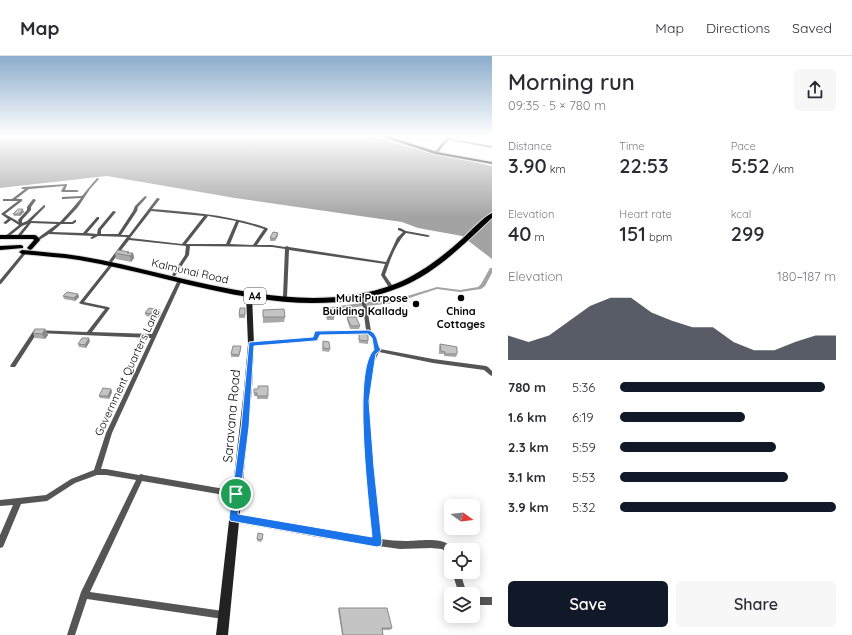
<!DOCTYPE html>
<meta charset="utf-8">
<style>
:root{--surface:#fff;--page:#f7f7f7;--text:#2b2b33;--muted:#7c7c81;--line:#e1e1e2;--accent:#111827}
body{margin:0;font-family:Quicksand,sans-serif;background:var(--page);color:var(--text);height:100vh;display:flex;flex-direction:column;font-size:15px;white-space:nowrap}
*{box-sizing:border-box;margin:0}
p{font-size:13px;color:var(--muted)}
.icon{flex:none;width:22px;height:22px;fill:none;stroke:currentColor;stroke-width:2;stroke-linecap:round;stroke-linejoin:round}
.map{position:relative;flex:1;overflow:hidden}
.sheet{display:flex;flex-direction:column;background:var(--surface);width:360px}
.sheet>*{flex:none}
.needle{width:26px;rotate:105deg}
.tools{position:absolute;left:444px;top:443px;display:grid;gap:8px}
.tools a{display:grid;place-items:center;width:36px;height:36px;border-radius:6px;background:var(--surface);box-shadow:0 2px 10px #0003;font-size:20px}
.pin{position:absolute;display:grid;place-items:center;width:34px;height:34px;color:#fff;margin:-17px;border:2px solid #fff;border-radius:50%;box-shadow:0 1px 4px #0007}
.round{display:grid;place-items:center;flex:none;width:42px;height:42px;border-radius:6px;background:var(--page)}
.summary{display:flex;align-items:center;justify-content:space-between;height:68px;padding:0 16px}
h1{font-size:22px;font-weight:600;line-height:30px}
.metrics{display:grid;grid-template-columns:repeat(3,1fr);gap:6px;height:68px;padding:4px 16px}
.metrics div{display:grid;align-content:center}
.metrics b{font-size:20px;font-weight:600}
.metrics small{font-size:11px;font-weight:400}
.metrics p{font-size:11px}
.chart{height:112px;padding:8px 16px}
.chart p{display:flex;justify-content:space-between}
.chart svg{width:100%;height:72px;margin-top:4px;fill:var(--accent);opacity:.7}
.primary-button{display:flex;gap:8px;margin-top:auto;padding:8px 16px}
.primary-button a{flex:1;height:46px;border-radius:6px;background:var(--accent);color:#fff;font-size:16px;font-weight:600;line-height:46px;text-align:center}
.primary-button a+a{background:var(--page);color:var(--text)}
ul{padding:0 16px;list-style:none;font-size:13px}
li{display:grid;grid-template-columns:64px 48px 1fr;align-items:center;height:30px}
li i{height:10px;border-radius:5px;background:var(--accent)}
header{display:flex;align-items:center;gap:24px;box-sizing:border-box;height:56px;padding:0 20px;background:var(--surface);border-bottom:1px solid var(--line)}
header strong{font-size:19px}
nav{display:flex;gap:22px;margin-inline-start:auto;font-size:14px}
main{display:flex;flex:1;min-height:0}
.map>svg:first-child{display:block}
.water{fill:#a3a3a3}
.lines{fill:none;stroke-linecap:round;stroke-linejoin:round}
.stream{stroke:#a3a3a3;stroke-width:1}
.canal{fill:#a3a3a3;fill-rule:evenodd}
.primary-casing{stroke:#dbdbdb;stroke-width:2}
.highway-casing{stroke:#dbdbdb;stroke-width:2}
.street{fill:#555;fill-rule:evenodd}
.secondary{fill:#222;fill-rule:evenodd}
.primary{fill:#000;fill-rule:evenodd}
.highway{fill:#000;fill-rule:evenodd}
.wall{fill:#a9a9a9}
.shaded-wall{fill:#898989}
.building{fill:#c4c4c4;stroke:#898989}
.route{fill:#1a73e8;stroke:#fff;fill-rule:evenodd}
.poi-dot{fill:#000;stroke:#fff;stroke-width:1.5}
.labels{text-anchor:middle;stroke-width:3;stroke-linejoin:round;paint-order:stroke}
.shield{fill:#fff;stroke:#4c4c4c;stroke-width:1}
.shield-label{font-size:10px;font-weight:bold;fill:#000}
.street-label{font-size:11px;fill:#000;stroke:#fff}
.poi-label{font-size:11px;font-weight:bold;fill:#000;stroke:#fff;text-anchor:end}
.near-street-label{font-size:13px;fill:#000;stroke:#fff}
</style>
<header>
<strong>Map</strong>
<nav><a>Map</a><a>Directions</a><a>Saved</a></nav>
</header>
<main>
<div class="map">
<svg width="492" height="579" viewBox="0 0 492 579">
<rect width="100%" height="100%" fill="#fff"/>
<path class="water" d="M 0,80 L 370,80 L 430,97 L 492,110 L 492,203 L 462,180 L 418,172 L 402,166 L 235,142 L 107,120 L 0,132 Z"/>
<g class="lines">
<path class="stream" d="M 401,80 L 423,83 L 452,80
M 385,84 L 388,83"/>
<path class="canal" d="M 490,212 L 492,212 L 492,217 L 485,230 L 481,233 L 460,236 L 437,233 L 394,247 L 367,250 L 365,248 L 367,246 L 394,244 L 437,231 L 460,234 L 478,231 L 481,228 Z
M 361,247 L 363,248 L 363,250 L 325,256 L 322,254 L 325,252 Z"/>
<g class="primary-casing">
<path id="primary" d="M 387,80 L 437,96 L 492,106 L 492,108 L 435,98 L 380,80 Z
M 0,179 L 35,179 L 37,180 L 40,184 L 32,193 L 30,194 L 27,192 L 34,184 L 33,183 L 0,183 Z"/>
</g>
<g class="highway-casing">
<path id="highway" d="M 492,157 L 492,162 C 464,188 436,217 401,231 C 298,273 182,221 79,204 C 60,201 41,200 22,198 L 19,196 L 22,194 C 41,196 60,197 79,200 C 178,216 296,266 395,228 C 420,218 442,201 462,183 C 470,176 483,161 492,157 Z
M 21,189 L 23,190 L 23,192 L 0,194 L 0,190 Z"/>
</g>
<path class="street" d="M 450,80 L 452,81 L 451,83 L 492,90 L 492,92 L 449,84 L 444,89 L 437,98 L 435,98 L 435,96 L 442,87 Z
M 97,122 L 99,123 L 90,133 L 78,151 L 64,166 L 72,166 L 75,164 L 76,164 L 76,166 L 73,168 L 61,168 L 52,176 L 83,177 L 97,161 L 99,161 L 99,163 L 87,177 L 97,178 L 98,173 L 113,155 L 114,155 L 116,156 L 101,174 L 101,178 L 118,178 L 133,155 L 135,150 L 145,140 L 147,141 L 138,151 L 137,155 L 121,179 L 129,179 L 157,142 L 158,142 L 160,143 L 152,153 C 191,156 230,159 267,172 L 268,173 L 257,189 L 272,189 L 285,191 L 287,190 L 289,191 L 386,206 L 397,182 L 403,176 L 398,174 L 398,172 L 400,172 L 406,175 L 428,179 L 430,180 L 428,181 L 406,177 C 395,188 390,205 385,219 L 392,229 L 390,230 L 388,230 L 381,219 L 385,208 L 289,194 L 287,241 L 285,242 L 283,241 L 285,193 L 272,191 L 190,190 L 189,199 L 175,220 L 174,220 L 172,219 L 185,199 L 186,190 L 129,184 L 112,206 L 111,206 L 109,205 L 127,181 L 98,180 L 92,183 L 90,182 L 93,180 L 49,178 L 36,186 L 34,185 L 35,184 L 57,168 L 31,167 L 20,181 L 17,180 L 27,168 L 22,170 L 7,182 L 4,181 L 19,169 L 11,164 L 6,168 L 3,167 L 8,163 L 1,158 L 18,145 L 3,145 L 3,143 L 12,143 L 25,133 L 22,133 L 21,132 L 23,131 L 67,128 L 67,129 L 65,134 L 77,134 L 79,135 L 77,136 L 62,136 L 61,135 L 64,130 L 29,133 L 16,143 L 22,143 L 22,145 L 5,158 L 19,166 L 18,164 L 27,154 L 27,151 L 33,143 L 34,143 L 36,144 L 31,151 L 31,154 L 22,164 L 22,167 L 27,165 L 44,149 L 45,149 L 45,151 L 31,165 L 60,166 L 71,154 L 81,142 L 63,143 L 62,143 L 62,141 L 82,140 L 91,129 ZM 151,155 L 204,160 L 182,188 L 130,182 ZM 208,160 L 236,165 L 226,188 L 186,188 ZM 239,166 L 251,169 L 264,173 L 253,189 L 230,188 Z
M 24,195 L 26,195 L 27,196 L 1,228 L 0,228 L 0,224 Z
M 110,208 L 111,208 L 113,209 L 84,246 L 108,251 L 110,252 L 92,276 L 152,278 L 178,224 L 180,223 L 182,224 L 112,377 L 101,413 L 106,413 L 139,419 L 141,418 L 144,419 L 236,435 L 238,436 L 239,438 L 238,440 L 236,441 L 142,425 L 90,536 L 223,555 L 226,556 L 227,559 L 226,562 L 223,563 L 87,543 L 75,579 L 67,579 L 81,536 L 136,424 L 106,419 L 97,419 L 75,427 L 47,445 L 21,448 L 3,491 L 0,492 L 0,479 L 13,449 L 0,450 L 0,444 L 46,439 L 71,423 L 94,414 L 106,377 L 151,282 L 37,277 L 15,311 L 11,311 L 10,310 L 34,274 L 87,276 L 105,253 L 81,248 L 79,247 Z
M 358,239 L 362,239 L 367,251 L 371,275 L 377,282 L 378,291 L 380,293 L 433,303 L 486,310 L 488,311 L 492,315 L 492,320 L 490,319 L 484,314 L 433,307 L 379,296 L 374,306 L 370,327 L 369,354 L 373,416 L 380,483 C 389,484 397,485 406,485 C 417,485 441,481 449,489 C 451,490 451,492 453,494 L 451,494 L 451,504 L 448,503 L 446,496 L 442,493 L 431,492 L 400,493 L 378,490 L 377,491 L 374,490 L 317,481 L 234,466 L 231,465 L 230,462 L 231,459 L 234,458 L 317,473 L 373,482 L 366,416 L 363,354 L 365,327 L 368,306 L 375,294 L 373,292 L 373,283 L 368,278 L 319,279 L 317,284 L 315,285 L 251,290 L 249,288 L 251,286 L 313,281 L 315,276 L 317,275 L 366,274 L 363,251 L 358,240 Z
M 452,516 L 460,516 L 467,538 L 459,538 Z
M 473,541 L 492,541 L 492,549 L 473,549 Z"/>
<path class="secondary" d="M 249,237 L 252,239 L 254,288 L 252,333 L 228,579 L 216,579 L 244,333 L 248,288 L 246,239 Z"/>
<use href="#primary" class="primary"/>
<use href="#highway" class="highway"/>
</g>
<path class="wall" d="M 24,156 L 20,160 L 14,160 L 13,158 Z
M 278,177 L 278,180 L 275,185 L 270,185 L 270,182 Z
M 129,196 L 129,197 L 133,197 L 134,202 L 131,206 L 116,203 L 115,197 Z
M 78,238 L 79,241 L 75,245 L 64,243 L 63,240 Z
M 245,252 L 245,262 L 239,262 L 239,259 Z
M 326,253 L 334,261 L 334,264 L 327,264 L 325,256 Z
M 160,254 L 161,257 L 158,262 L 146,260 L 145,257 Z
M 263,254 L 285,261 L 284,266 L 263,267 Z
M 347,261 L 360,270 L 359,273 L 350,273 L 347,264 Z
M 45,273 L 48,279 L 45,283 L 35,282 L 33,277 Z
M 359,277 L 368,285 L 368,288 L 359,287 Z
M 90,285 L 86,292 L 79,291 L 78,288 Z
M 323,285 L 330,293 L 329,296 L 322,295 Z
M 440,288 L 457,298 L 456,301 L 444,300 L 444,298 L 439,298 L 439,291 Z
M 241,293 L 239,301 L 231,301 L 231,298 Z
M 268,330 L 268,343 L 257,343 L 257,340 L 254,340 L 254,333 L 258,333 Z
M 111,333 L 112,336 L 109,343 L 100,342 L 99,340 Z
M 263,478 L 261,486 L 257,485 L 257,483 Z
M 339,552 L 392,572 L 390,574 L 382,574 L 383,579 L 342,579 L 338,554 Z"/>
<path class="shaded-wall" d="M 23,153 L 24,156 L 20,160 L 19,158 Z
M 133,197 L 134,202 L 131,206 L 130,200 Z
M 78,238 L 79,241 L 75,245 L 74,242 Z
M 160,254 L 161,257 L 158,262 L 158,259 Z
M 45,273 L 48,279 L 45,283 L 42,278 Z
M 89,282 L 90,285 L 86,292 L 85,289 Z
M 111,333 L 112,336 L 109,343 L 108,340 Z"/>
<path class="building" d="M 18,153 L 23,153 L 19,158 L 13,158 Z
M 273,176 L 278,177 L 275,183 L 270,182 Z
M 118,194 L 129,196 L 127,197 L 133,197 L 130,200 L 115,197 Z
M 67,236 L 78,238 L 74,242 L 63,240 Z
M 149,252 L 160,254 L 158,259 L 145,257 Z
M 240,252 L 245,252 L 245,259 L 239,259 Z
M 284,253 L 285,261 L 263,261 L 263,254 Z
M 326,253 L 332,253 L 334,261 L 327,261 Z
M 347,261 L 356,261 L 360,270 L 351,270 Z
M 35,273 L 45,273 L 42,278 L 33,277 Z
M 359,277 L 368,279 L 368,285 L 359,284 Z
M 82,282 L 89,282 L 85,289 L 78,288 Z
M 323,285 L 329,286 L 330,293 L 323,292 Z
M 440,288 L 457,291 L 457,298 L 445,298 L 445,296 L 441,295 Z
M 233,290 L 241,290 L 239,299 L 231,298 Z
M 258,330 L 268,330 L 268,340 L 257,340 L 257,337 L 254,337 L 254,333 L 258,333 Z
M 103,332 L 111,333 L 108,340 L 99,340 Z
M 258,477 L 263,478 L 262,484 L 257,483 Z
M 339,552 L 387,552 L 392,572 L 382,572 L 383,579 L 343,579 Z"/>
<linearGradient id="sky" x2="0" y2="1"><stop stop-color="#8cadcc"/><stop offset="0.49" stop-color="#fff"/><stop offset="1" stop-color="#fff" stop-opacity="0"/></linearGradient>
<rect width="492" height="162" fill="url(#sky)"/>
<path class="route" d="M 369,274 C 379,278 376,286 381,294 L 376,298 L 375,304 L 369,345 L 374,411 L 382,486 L 381,490 L 377,491 L 230,465 L 229,462 L 241,371 L 249,286 L 313,281 L 315,275 L 317,275 ZM 368,278 L 372,282 L 374,294 C 352,312 369,450 372,481 L 238,458 L 249,371 L 254,290 L 315,285 L 317,285 L 320,279 Z"/>
<g class="poi-dot">
<circle cx="461" cy="242" r="4"/>
<circle cx="416" cy="248" r="4"/>
</g>
<g class="labels">
<rect class="shield" x="244" y="232" width="22" height="16" rx="3"/>
<g class="shield-label">
<text x="255" y="244">A4</text>
</g>
<g class="street-label">
<text transform="translate(190 215) rotate(13)" y="4">Kalmunai Road</text>
<text transform="translate(127 316) rotate(-65)" y="4">Government Quarters Lane</text>
</g>
<g class="poi-label">
<text x="408" y="246">Multi Purpose<tspan x="408" dy="13">Building Kallady</tspan></text>
<text x="461" y="259" text-anchor="middle">China<tspan x="461" dy="13">Cottages</tspan></text>
</g>
<g class="near-street-label">
<text transform="translate(231 360) rotate(-85)" y="5">Saravana Road</text>
</g>
</g>
</svg>
<div class="tools">
<a><svg class="needle" viewBox="-14 -14 28 28"><path d="M0-13l5 13h-10z" fill="#e53935"/><path d="M0 13l5-13h-10z" fill="#7c7c81"/></svg></a>
<a><svg class="icon" aria-label="locate" viewBox="0 0 24 24"><circle cx="12" cy="12" r="6"/><path d="M12 2v4M12 18v4M2 12h4M18 12h4"/></svg></a>
<a><svg class="icon" aria-label="layers" viewBox="0 0 24 24"><path d="M12 4l9 5-9 5-9-5zM3 14l9 5 9-5"/></svg></a>
</div>
<div class="pin" style="left:236px;top:438px;background:#1e9e55"><svg class="icon" aria-label="arrive" viewBox="0 0 24 24"><path d="M6 21V4h12l-3 4 3 4H6"/></svg></div>
</div>
<section class="sheet">
<div class="summary"><div><h1>Morning run</h1><p>09:35 · 5 × 780 m</p></div><a class="round"><svg class="icon" aria-label="share" viewBox="0 0 24 24"><path d="M12 15V3M7 8l5-5 5 5M5 13v7h14v-7"/></svg></a></div>
<div class="metrics">
<div><p>Distance</p><b>3.90<small> km</small></b></div>
<div><p>Time</p><b>22:53</b></div>
<div><p>Pace</p><b>5:52<small> /km</small></b></div>
</div>
<div class="metrics">
<div><p>Elevation</p><b>40<small> m</small></b></div>
<div><p>Heart rate</p><b>151<small> bpm</small></b></div>
<div><p>kcal</p><b>299</b></div>
</div>
<div class="chart"><p><span>Elevation</span>180–187 m</p>
<svg viewBox="0 0 160 44" preserveAspectRatio="none"><path d="M0 44V29L10 33L20 29L30 20L40 11L50 6L60 6L70 15L80 20L90 24L100 24L110 33L120 38L130 38L140 33L150 29L160 29V44z"/></svg>
</div>
<ul>
<li><b>780 m</b>5:36<i style="width:95%"></i></li>
<li><b>1.6 km</b>6:19<i style="width:58%"></i></li>
<li><b>2.3 km</b>5:59<i style="width:72%"></i></li>
<li><b>3.1 km</b>5:53<i style="width:78%"></i></li>
<li><b>3.9 km</b>5:32<i style="width:100%"></i></li>
</ul>
<div class="primary-button"><a>Save</a><a>Share</a></div>
</section>
</main>
